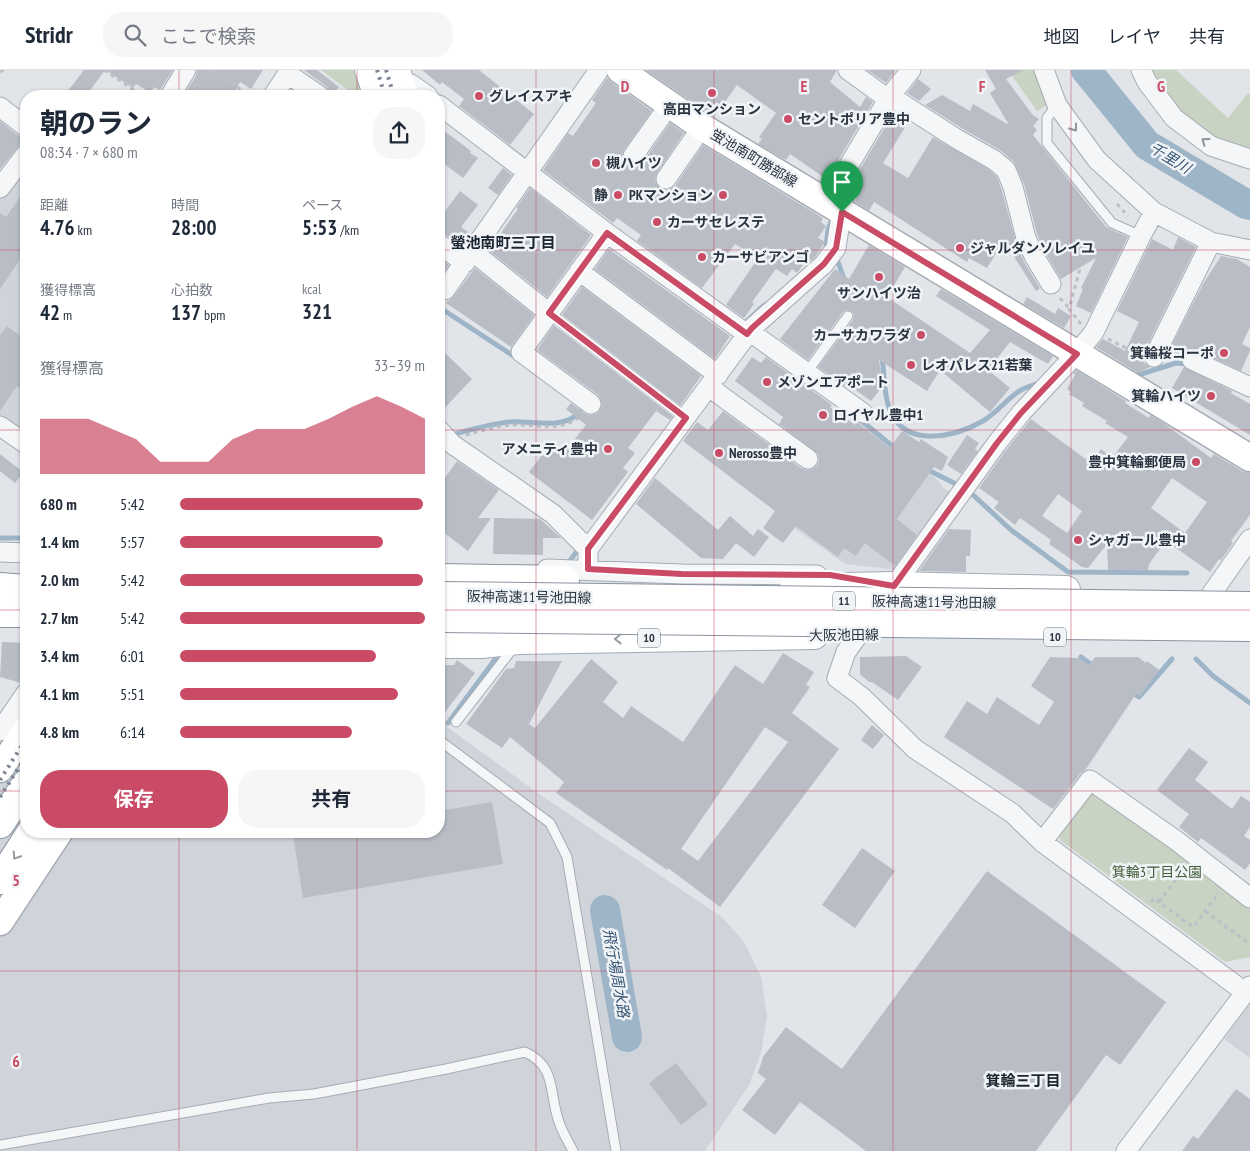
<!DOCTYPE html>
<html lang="ja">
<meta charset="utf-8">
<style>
:root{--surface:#fff;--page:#f6f6f7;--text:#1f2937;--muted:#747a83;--line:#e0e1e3;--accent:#ca4b66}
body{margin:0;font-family:"PT Sans Narrow","Noto Sans JP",sans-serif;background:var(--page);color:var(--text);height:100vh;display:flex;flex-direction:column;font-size:19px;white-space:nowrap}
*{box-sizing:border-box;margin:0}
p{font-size:16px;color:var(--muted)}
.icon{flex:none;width:28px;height:28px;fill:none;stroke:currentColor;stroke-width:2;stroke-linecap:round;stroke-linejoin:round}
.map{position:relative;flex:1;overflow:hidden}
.details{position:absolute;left:20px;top:20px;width:425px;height:748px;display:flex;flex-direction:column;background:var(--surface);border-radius:20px;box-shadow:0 1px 4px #0004}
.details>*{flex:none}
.pin{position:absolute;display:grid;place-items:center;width:42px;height:42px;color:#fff;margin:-51px -21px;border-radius:50% 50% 50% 0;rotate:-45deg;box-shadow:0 0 5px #0007}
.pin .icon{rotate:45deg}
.round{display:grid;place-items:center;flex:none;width:52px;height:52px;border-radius:20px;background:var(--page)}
.headline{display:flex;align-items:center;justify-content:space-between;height:85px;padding:0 20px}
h1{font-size:28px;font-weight:700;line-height:38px}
.stats{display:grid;grid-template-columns:repeat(3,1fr);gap:8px;height:85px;padding:5px 20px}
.stats div{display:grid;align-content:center}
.stats b{font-size:21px;font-weight:700}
.stats small{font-size:14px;font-weight:400}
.stats p{font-size:14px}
.chart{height:140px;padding:10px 20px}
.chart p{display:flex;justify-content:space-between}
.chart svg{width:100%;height:90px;margin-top:5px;fill:var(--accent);opacity:.7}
.action{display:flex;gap:10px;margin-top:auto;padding:10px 20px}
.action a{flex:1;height:58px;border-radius:20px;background:var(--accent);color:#fff;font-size:20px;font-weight:700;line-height:58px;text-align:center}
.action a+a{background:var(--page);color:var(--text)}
ul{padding:0 20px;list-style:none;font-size:16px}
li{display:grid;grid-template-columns:80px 60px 1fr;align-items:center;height:38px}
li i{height:12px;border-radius:6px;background:var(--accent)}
header{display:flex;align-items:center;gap:30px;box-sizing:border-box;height:70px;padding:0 25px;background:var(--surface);border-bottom:1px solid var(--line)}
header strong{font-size:24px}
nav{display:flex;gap:28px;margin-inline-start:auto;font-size:18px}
.search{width:350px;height:45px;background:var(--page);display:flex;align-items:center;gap:12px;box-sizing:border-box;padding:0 18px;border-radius:20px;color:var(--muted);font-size:19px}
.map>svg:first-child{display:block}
.built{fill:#cfd4db}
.green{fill:#c8d3c3}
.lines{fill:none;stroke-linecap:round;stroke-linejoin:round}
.stream{stroke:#9eb5c8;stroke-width:5}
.river{stroke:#9eb5c8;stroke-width:30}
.building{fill:#b9bec6;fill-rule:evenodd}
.lane-casing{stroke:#a6acb3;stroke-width:11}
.street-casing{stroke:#a6acb3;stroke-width:21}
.secondary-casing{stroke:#a6acb3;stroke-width:29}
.primary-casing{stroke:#a1aab5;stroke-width:30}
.highway-casing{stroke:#8993a0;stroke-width:30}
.path{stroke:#bbc0c5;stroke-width:3;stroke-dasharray:4 4;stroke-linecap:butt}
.lane{stroke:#f4f6f8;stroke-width:9}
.street{stroke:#f4f6f8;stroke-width:19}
.secondary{stroke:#fff;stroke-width:26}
.primary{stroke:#fff;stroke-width:28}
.highway{stroke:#fff;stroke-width:28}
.rail{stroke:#7b8593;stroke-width:4;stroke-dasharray:2.5 5;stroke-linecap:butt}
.highway-bridge-casing{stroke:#8993a0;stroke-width:30;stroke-linecap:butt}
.highway-bridge{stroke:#fff;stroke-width:28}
.oneway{stroke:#8f959c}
.oneway2{stroke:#949aa0}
.route-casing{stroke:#fff;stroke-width:10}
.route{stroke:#ca4b66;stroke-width:6}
.grid{fill:none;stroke:#ca4b66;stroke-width:1;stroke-opacity:0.55}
.poi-dot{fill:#ca4b66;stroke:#f1f4f7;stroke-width:2}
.labels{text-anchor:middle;stroke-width:5;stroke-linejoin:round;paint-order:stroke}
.shield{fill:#f1f4f7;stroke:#666e78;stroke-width:1}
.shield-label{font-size:12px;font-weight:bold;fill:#2a3441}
.poi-label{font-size:14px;font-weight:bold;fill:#2a3441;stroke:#f1f4f7;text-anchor:start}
.street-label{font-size:14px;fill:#2a3441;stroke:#f1f4f7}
.park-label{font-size:14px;fill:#415c38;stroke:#f1f4f7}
.water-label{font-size:15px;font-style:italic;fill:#355573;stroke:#f1f4f7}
.neighbourhood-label{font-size:15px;font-weight:bold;fill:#1c2532;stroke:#f1f4f7}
.grid-label{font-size:16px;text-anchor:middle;font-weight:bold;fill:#ca4b66;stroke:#f1f4f7;stroke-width:5;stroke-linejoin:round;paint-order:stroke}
</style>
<header>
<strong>Stridr</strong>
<div class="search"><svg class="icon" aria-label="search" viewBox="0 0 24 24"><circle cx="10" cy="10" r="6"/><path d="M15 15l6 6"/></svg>ここで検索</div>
<nav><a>地図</a><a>レイヤ</a><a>共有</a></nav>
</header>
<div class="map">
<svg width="1250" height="1081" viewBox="0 0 1250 1081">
<rect width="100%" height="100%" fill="#e1e5e9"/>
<path class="built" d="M 26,92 L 26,368 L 0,350 L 0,126 Z
M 858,350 L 888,374 L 939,411 L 943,418 L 951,422 L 899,500 L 845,494 L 776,445 L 812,393 L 821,399 Z
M 26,631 L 26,761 L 439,761 L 439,651 L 542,726 L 722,847 L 744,872 L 761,907 L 767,946 L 761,983 L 749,1015 L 705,1081 L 0,1081 L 0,670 Z
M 1250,934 L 1250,988 L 1224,969 Z"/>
<path class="green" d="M 321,0 L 354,0 L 362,26 L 356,26 Z
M 1008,0 L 1038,0 L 1050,33 L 1037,41 Z
M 1148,0 L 1176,0 L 1228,48 L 1248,23 L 1250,25 L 1250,82 L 1212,69 L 1180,42 Z
M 1097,720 L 1250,834 L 1250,887 L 1225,892 L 1060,770 L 1059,762 L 1087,722 Z"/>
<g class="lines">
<path class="stream" d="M 826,177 L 828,159 L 831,152
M 837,189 L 844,209
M 439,233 L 442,239 L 518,289
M 745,253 L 763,236 L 769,233
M 882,288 C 885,305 883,324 890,340 C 905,379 955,367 983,351 C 997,343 1007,328 1021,320 C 1027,317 1033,315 1039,313
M 1132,307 L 1176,293 L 1188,294
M 858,348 L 896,379
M 455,364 C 473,359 490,354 509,352 C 532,350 562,361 580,342
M 926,399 L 958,415
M 972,424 L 1011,460 L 1068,502 L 1187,503
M 0,468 L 26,468
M 571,489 L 578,480
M 1081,587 L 1095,597
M 1196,589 L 1213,606 L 1250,633
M 1131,622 L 1139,627 L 1172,589
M 448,653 L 496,588"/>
<path class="river" d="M 1086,0 L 1147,75 L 1246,134 L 1250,135
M 605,840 L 627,967"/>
</g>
<path class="building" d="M 84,0 L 173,0 L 160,20 L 154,17 L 151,23 L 136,14 L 133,18 L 105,0 L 86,26 L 64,26 Z
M 197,0 L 263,0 L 251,19 L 240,12 L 232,26 L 183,26 L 196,6 Z
M 304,0 L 317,0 L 339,17 L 331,26 L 327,17 Z
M 422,0 L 479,0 L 534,44 L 510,75 L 459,36 L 464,29 L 442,12 L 440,15 Z
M 646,0 L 837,0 L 830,12 L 860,37 L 866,27 L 873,32 L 839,89 L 836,103 L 829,111 L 790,84 L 786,90 L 758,74 L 762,69 L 759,67 L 776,43 L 737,15 L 714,47 Z
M 867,0 L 894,0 L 895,1 L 886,13 Z
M 985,0 L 1023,0 L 1006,9 L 1032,44 L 1039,49 L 1033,56 L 1037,60 L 1033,65 L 1106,157 L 1128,167 L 1091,243 L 1076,236 L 1083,219 L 1081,218 L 1096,188 L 1061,209 L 1044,181 L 1037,164 L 1024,114 L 1014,92 L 1000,80 L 963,59 L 925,35 L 942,25 L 970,41 L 973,34 L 1009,55 L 990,23 L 996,19 Z
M 607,8 L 611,12 L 652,41 L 624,80 L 622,85 L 623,91 L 626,95 L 632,97 L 638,96 L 642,93 L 670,53 L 684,63 L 657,103 L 655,108 L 656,113 L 660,118 L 665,120 L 670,119 L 675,116 L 703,75 L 823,148 L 821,152 L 826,156 L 818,168 L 825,172 L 816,186 L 811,191 L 808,188 L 797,203 L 792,199 L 787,206 L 776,199 L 752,232 L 754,234 L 744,248 L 726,235 L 758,188 L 735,174 L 702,218 L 637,171 L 641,165 L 617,148 L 613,153 L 543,100 L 568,63 L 573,66 L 596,33 L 592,30 Z
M 918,9 L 931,19 L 919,31 L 907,23 Z
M 291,20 L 300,26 L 286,26 Z
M 894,42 L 909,51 L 883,93 L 908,108 L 933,67 L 988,99 L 997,107 L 1002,121 L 1016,172 L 1024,192 L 1040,218 L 1036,221 L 1004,171 L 987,198 L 969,188 L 967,192 L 874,132 L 869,141 L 855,132 L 858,123 L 856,122 L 860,99 Z
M 0,51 L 19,66 L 25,68 L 0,99 Z
M 439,57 L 471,81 L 470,83 L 478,88 L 463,108 L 439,90 Z
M 503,98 L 512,105 L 498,125 L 488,118 Z
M 26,118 L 26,181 L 0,219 L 0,143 L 6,147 Z
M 530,118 L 591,165 L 547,227 L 487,179 L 495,169 L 496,170 L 518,139 L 516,138 Z
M 460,121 L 478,135 L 461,157 L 471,164 L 462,177 L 446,165 L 439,163 L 439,149 Z
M 1178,167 L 1196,177 L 1144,282 L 1143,287 L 1144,293 L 1150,297 L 1138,303 L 1096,277 L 1103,269 L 1125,281 L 1139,252 L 1117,241 L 1152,169 L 1173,180 Z
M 869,175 L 905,197 L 887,227 L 970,283 L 990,260 L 936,226 L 941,219 L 1053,286 L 1048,294 L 1010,272 L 988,300 L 1010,318 L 990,342 L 940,300 L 927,321 L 879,290 L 883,316 L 871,331 L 847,314 L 846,317 L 818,297 L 853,250 L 854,244 L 851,241 L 846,240 L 843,242 L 808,290 L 780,269 L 835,199 L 849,209 Z
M 609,179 L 730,266 L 715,289 L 595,199 Z
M 1221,186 L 1237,189 L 1250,197 L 1250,257 L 1242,274 L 1250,278 L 1250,281 L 1241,301 L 1196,280 L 1191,279 L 1182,284 L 1168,283 L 1203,214 Z
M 439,188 L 449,195 L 444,202 L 439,199 Z
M 475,198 L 534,245 L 511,277 L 446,233 L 454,226 Z
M 582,217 L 701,306 L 680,336 L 562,245 Z
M 1027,227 L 1055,244 L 1058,238 L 1071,246 L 1064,258 L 1023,234 Z
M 554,255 L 673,346 L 670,350 L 656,341 L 628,378 L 635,383 L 623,398 L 628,402 L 592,450 L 529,402 L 548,377 L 555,383 L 557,380 L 563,384 L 586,355 L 566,339 L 571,333 L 584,343 L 590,345 L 596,344 L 600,340 L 602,336 L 601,330 L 598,325 L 537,280 Z
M 7,256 L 26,270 L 26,323 L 17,316 L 0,341 L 0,265 Z
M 439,277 L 472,309 L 439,344 Z
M 752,287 L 761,293 L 766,287 L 832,335 L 830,337 L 855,355 L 858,353 L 890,378 L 902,361 L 919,372 L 921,369 L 948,387 L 942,401 L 934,397 L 897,449 L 917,465 L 895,496 L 865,473 L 856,486 L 844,478 L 838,487 L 796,456 L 783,473 L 763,458 L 775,441 L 683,371 L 697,352 L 708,360 L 723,341 L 801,398 L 807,400 L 813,399 L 817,396 L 819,391 L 818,384 L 779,354 L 783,347 L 735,311 Z
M 1184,297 L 1232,321 L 1231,323 L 1250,334 L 1250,365 L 1172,318 Z
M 1076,300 L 1126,331 L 1125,333 L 1149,348 L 1150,345 L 1162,352 L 1211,388 L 1214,384 L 1242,401 L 1250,403 L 1250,445 L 1231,471 L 1233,473 L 1221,490 L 1219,489 L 1210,502 L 1166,471 L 1149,494 L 1148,500 L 1108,500 L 1107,474 L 1088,498 L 1082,497 L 1049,474 L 1051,470 L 1020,448 L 1015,455 L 994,438 L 999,432 L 979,418 L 1006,380 L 1031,349 L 1091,393 L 1101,379 L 1112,388 L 1128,367 L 1105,353 L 1107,351 L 1082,336 L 1084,333 L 1069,324 L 1071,322 L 1067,319 L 1075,305 L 1073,303 ZM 1172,408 L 1207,432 L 1185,463 L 1151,438 ZM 1058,424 L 1082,441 L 1067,463 L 1042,446 Z
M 967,365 L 979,373 L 975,379 L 978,381 L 961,404 L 947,395 Z
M 0,384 L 23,402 L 15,413 L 0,401 Z
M 457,391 L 499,420 L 478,448 L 491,448 L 468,481 L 439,459 L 439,416 Z
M 655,408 L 718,460 L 730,446 L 753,466 L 758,459 L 769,467 L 754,487 L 736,473 L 723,489 L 701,488 L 636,434 Z
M 494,448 L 540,449 L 561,468 L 543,468 L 543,485 L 493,484 Z
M 949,459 L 971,460 L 970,486 L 966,486 L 966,502 L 919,501 Z
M 2,572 L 26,573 L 26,612 L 21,613 L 0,607 Z
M 783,583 L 814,602 L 806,615 L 810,617 L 792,643 L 839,679 L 720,837 L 668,798 L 667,800 L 556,723 L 564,712 L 510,667 L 502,678 L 466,654 L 506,599 L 514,598 L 516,591 L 562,591 L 529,654 L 535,658 L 591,589 L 618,612 L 603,632 L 623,648 L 631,636 L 683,672 L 735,595 L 763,614 ZM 765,657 L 788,672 L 698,791 L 681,779 Z
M 906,586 L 922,597 L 898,630 L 872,612 L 869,612 L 860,604 L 860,587 Z
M 1050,587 L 1078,588 L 1089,595 L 1095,587 L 1138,587 L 1146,593 L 1147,591 L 1159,600 L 1140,626 L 1136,624 L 1086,699 L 1081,703 L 1053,739 L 944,667 L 967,631 L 987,644 L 997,627 L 1039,655 L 1054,632 L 1031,616 Z
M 457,590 L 475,603 L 439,650 L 439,595 L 454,595 Z
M 872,655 L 884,665 L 873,679 L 861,670 Z
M 1189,678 L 1208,692 L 1195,710 L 1232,739 L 1241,726 L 1250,732 L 1250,757 L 1244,766 L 1250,770 L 1250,793 L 1245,800 L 1201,768 L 1198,772 L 1179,757 L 1189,744 L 1157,720 Z
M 492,732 L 503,794 L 303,828 L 293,765 L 315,761 L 439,761 L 439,741 Z
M 862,778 L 895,801 L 855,858 L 822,835 Z
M 987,801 L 1166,932 L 1120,995 L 1106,985 L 1036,1081 L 866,1081 L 800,1032 L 775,1065 L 742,1040 L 766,1009 L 758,1003 L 763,987 L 786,957 L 842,999 Z
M 676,993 L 708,1034 L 681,1055 L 649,1013 Z
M 1236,1019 L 1250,1029 L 1250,1081 L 1182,1081 L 1193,1066 L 1198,1069 Z"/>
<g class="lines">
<g class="lane-casing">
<path id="lane" d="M 1057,35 L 1047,48 L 1047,73 L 1112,153 L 1141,166
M 549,243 L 686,348
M 807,302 L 848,246
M 456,652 L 514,577
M 439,670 L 550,753 L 567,787 L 616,1081
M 0,1075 L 269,1028 L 314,1024 L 446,999 L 525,982 C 556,996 549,1021 558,1049 C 561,1060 568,1071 573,1081"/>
</g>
<g class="street-casing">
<path id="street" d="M 848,0 L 888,29
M 1044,0 L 1057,35 L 1097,90 L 1154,142 L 1211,172 L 1250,180
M 1141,0 L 1147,12 L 1174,48 L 1211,76 L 1250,89
M 288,4 L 320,26
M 401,15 L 411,14 L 428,26
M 170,26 L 186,0
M 273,26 L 290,0
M 890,26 L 957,69 L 994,90 L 1006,100 L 1013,117 L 1026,168 L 1034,186 L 1051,214
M 439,35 L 607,163 L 747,264
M 0,37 L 26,57
M 633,86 L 670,34
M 666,109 L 702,57
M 0,118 L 26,84
M 439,174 L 465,193
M 473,182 L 549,243
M 579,201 L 718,305
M 445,220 L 599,0
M 749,261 L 863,343
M 1154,287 L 1211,172
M 1192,290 L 1250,317
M 709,317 L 808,389
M 591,334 L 521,282 L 607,163
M 0,356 L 26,374
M 439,360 L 452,374 L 553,444 L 588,479
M 0,482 L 26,483
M 547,499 L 682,504 L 817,505
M 588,499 L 588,479 L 752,258 L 824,194 L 836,178 L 849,95 L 890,26 L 911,0
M 886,515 L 894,516 L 997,373 L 1021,343 L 1077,283 L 1094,262 L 1141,166 L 1154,142
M 1212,523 L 1250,469
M 859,564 L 846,582 L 837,608 L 862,627 L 915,679 L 1012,743 L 1042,772 L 1245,922
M 0,661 L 26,623
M 1042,772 L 1090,710 L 1177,771 L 1250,828
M 1126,1081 L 1250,916"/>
</g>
<g class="secondary-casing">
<path id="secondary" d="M 620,0 L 702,57 L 1250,388
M 0,699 L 26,660
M 0,852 L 60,761"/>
</g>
<g class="primary-casing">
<path id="primary" d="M 369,0 L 378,26
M 396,0 L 404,26
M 794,518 L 894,516 L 1066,520
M 439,574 L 482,574 L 519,570 L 814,565"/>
</g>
<g class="highway-casing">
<path id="highway" d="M 439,508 L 565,510
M 0,517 L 26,519
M 0,543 L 26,543
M 0,754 L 26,714
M 0,810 L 32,761"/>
</g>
<path class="path" d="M 104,0 L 143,26
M 210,0 L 251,26
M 0,2 L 4,0
M 1117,134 L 1128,146
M 1060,228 L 1069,238
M 1081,254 L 1069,239 L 1087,173
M 1108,269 L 1138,284
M 466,365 C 481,361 497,356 512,355 C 535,354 560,363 579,347
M 1151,832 L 1154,828 L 1193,857 L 1218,824 L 1217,823
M 1159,832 L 1184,798 L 1186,800
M 1205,841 L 1250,874"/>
<use href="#lane" class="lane"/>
<use href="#street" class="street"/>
<use href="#secondary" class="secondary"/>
<use href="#primary" class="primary"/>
<use href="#highway" class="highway"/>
<path class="rail" d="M 377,0 L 385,26
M 386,0 L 394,26
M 0,710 L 26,669
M 0,727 L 26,686"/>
<g class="highway-bridge-casing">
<path id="highway-bridge" d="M 439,526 L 1250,536
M 439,548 L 1250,557"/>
</g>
<use href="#highway-bridge" class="highway-bridge"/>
</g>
<defs><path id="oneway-chevron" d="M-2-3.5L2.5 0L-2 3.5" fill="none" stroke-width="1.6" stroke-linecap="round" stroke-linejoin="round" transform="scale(1.25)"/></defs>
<g class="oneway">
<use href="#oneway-chevron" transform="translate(1074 58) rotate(54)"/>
<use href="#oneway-chevron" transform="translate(1205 71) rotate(-144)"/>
</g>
<g class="oneway2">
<use href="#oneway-chevron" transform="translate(618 569) rotate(179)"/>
<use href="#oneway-chevron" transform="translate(16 786) rotate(123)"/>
</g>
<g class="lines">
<g class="route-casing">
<path id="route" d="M 842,142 L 1077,284 L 1021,343 L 997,373 L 894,516 L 830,505 L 682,504 L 588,499 L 588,479 L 686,348 L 549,243 L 607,163 L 747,264 L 752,258 L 824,194 L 836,178 Z"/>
</g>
<use href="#route" class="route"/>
</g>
<path class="grid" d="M 179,0 L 179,26M 357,0 L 357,26M 536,0 L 536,1081M 714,0 L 714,1081M 893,0 L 893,1081M 1071,0 L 1071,1081M 0,180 L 26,180M 439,180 L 1250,180M 0,360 L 26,360M 439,360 L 1250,360M 0,540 L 26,540M 439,540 L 1250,540M 0,721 L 26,721M 439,721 L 1250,721M 179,761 L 179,1081M 357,761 L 357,1081M 0,901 L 1250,901"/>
<g class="poi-dot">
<circle cx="712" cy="23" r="5"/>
<circle cx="479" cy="26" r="5"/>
<circle cx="788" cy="49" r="5"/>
<circle cx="596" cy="93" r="5"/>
<circle cx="618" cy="125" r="5"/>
<circle cx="723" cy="125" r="5"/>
<circle cx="657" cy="152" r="5"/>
<circle cx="960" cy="178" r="5"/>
<circle cx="702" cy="187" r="5"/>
<circle cx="879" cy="207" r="5"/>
<circle cx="921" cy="265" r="5"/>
<circle cx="1224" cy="283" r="5"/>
<circle cx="911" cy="295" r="5"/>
<circle cx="767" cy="312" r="5"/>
<circle cx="1211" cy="326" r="5"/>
<circle cx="823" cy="345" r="5"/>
<circle cx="608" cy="379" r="5"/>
<circle cx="719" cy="383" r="5"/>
<circle cx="1196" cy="392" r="5"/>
<circle cx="1078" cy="470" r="5"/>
</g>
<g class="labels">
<g class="shield">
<rect x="833" y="521.5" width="22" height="19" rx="4"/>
<rect x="1044" y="557.5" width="22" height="19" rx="4"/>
<rect x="638" y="558.5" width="22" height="19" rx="4"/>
</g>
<g class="shield-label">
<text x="844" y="535">11</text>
<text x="1055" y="571">10</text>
<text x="649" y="572">10</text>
</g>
<g class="poi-label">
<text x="489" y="31">グレイスアキ</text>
<text x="712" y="44" text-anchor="middle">高田マンション</text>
<text x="798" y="54">セントポリア豊中</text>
<text x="606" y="98">槻ハイツ</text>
<text x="608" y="130" text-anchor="end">静</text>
<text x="713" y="130" text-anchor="end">PKマンション</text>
<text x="667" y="157">カーサセレステ</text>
<text x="970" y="183">ジャルダンソレイユ</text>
<text x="712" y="192">カーサビアンゴ</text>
<text x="879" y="228" text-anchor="middle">サンハイツ治</text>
<text x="911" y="270" text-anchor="end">カーサカワラダ</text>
<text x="1214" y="288" text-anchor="end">箕輪桜コーポ</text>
<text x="921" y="300">レオパレス21若葉</text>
<text x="777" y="317">メゾンエアポート</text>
<text x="1201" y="331" text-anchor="end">箕輪ハイツ</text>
<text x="833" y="350">ロイヤル豊中1</text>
<text x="598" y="384" text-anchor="end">アメニティ豊中</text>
<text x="729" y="388">Nerosso豊中</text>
<text x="1186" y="397" text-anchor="end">豊中箕輪郵便局</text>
<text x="1088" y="475">シャガール豊中</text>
</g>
<g class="street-label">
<text transform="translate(754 88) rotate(31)" y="5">蛍池南町勝部線</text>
<text transform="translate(529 527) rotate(1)" y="5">阪神高速11号池田線</text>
<text transform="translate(934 532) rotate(1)" y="5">阪神高速11号池田線</text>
<text transform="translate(844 565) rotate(-1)" y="5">大阪池田線</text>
</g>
<g class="park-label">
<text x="1157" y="807">箕輪3丁目公園</text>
</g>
<g class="water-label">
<text transform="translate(1170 88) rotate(31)" y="5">千里川</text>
<text transform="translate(616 903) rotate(80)" y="5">飛行場周水路</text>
</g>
<g class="neighbourhood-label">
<text x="503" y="178">螢池南町三丁目</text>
<text x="1023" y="1016">箕輪三丁目</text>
</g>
</g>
<g class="grid-label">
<text x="625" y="22">D</text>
<text x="804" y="22">E</text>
<text x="982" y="22">F</text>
<text x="1161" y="22">G</text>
<text x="16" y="816">5</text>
<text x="16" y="997">6</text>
</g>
</svg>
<div class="pin" style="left:842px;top:142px;background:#1e9e55"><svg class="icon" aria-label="arrive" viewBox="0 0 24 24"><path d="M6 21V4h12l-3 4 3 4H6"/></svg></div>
<section class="details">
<div class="headline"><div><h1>朝のラン</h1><p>08:34 · 7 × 680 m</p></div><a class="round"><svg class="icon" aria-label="share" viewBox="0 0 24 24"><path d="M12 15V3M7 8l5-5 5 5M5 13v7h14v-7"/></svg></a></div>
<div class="stats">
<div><p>距離</p><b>4.76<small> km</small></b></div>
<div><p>時間</p><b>28:00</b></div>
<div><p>ペース</p><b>5:53<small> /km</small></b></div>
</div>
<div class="stats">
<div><p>獲得標高</p><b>42<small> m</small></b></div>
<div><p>心拍数</p><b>137<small> bpm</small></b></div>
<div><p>kcal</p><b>321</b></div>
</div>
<div class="chart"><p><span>獲得標高</span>33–39 m</p>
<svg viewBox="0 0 160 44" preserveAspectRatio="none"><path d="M0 44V17L10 17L20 17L30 22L40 27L50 38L60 38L70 38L80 27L90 22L100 22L110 22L120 17L130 11L140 6L150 11L160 17V44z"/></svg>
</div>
<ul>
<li><b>680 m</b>5:42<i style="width:99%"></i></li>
<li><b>1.4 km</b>5:57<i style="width:83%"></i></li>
<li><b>2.0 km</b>5:42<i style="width:99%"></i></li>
<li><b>2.7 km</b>5:42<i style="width:100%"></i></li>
<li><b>3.4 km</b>6:01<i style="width:80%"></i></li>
<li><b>4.1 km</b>5:51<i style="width:89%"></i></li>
<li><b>4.8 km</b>6:14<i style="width:70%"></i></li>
</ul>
<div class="action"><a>保存</a><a>共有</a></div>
</section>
</div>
